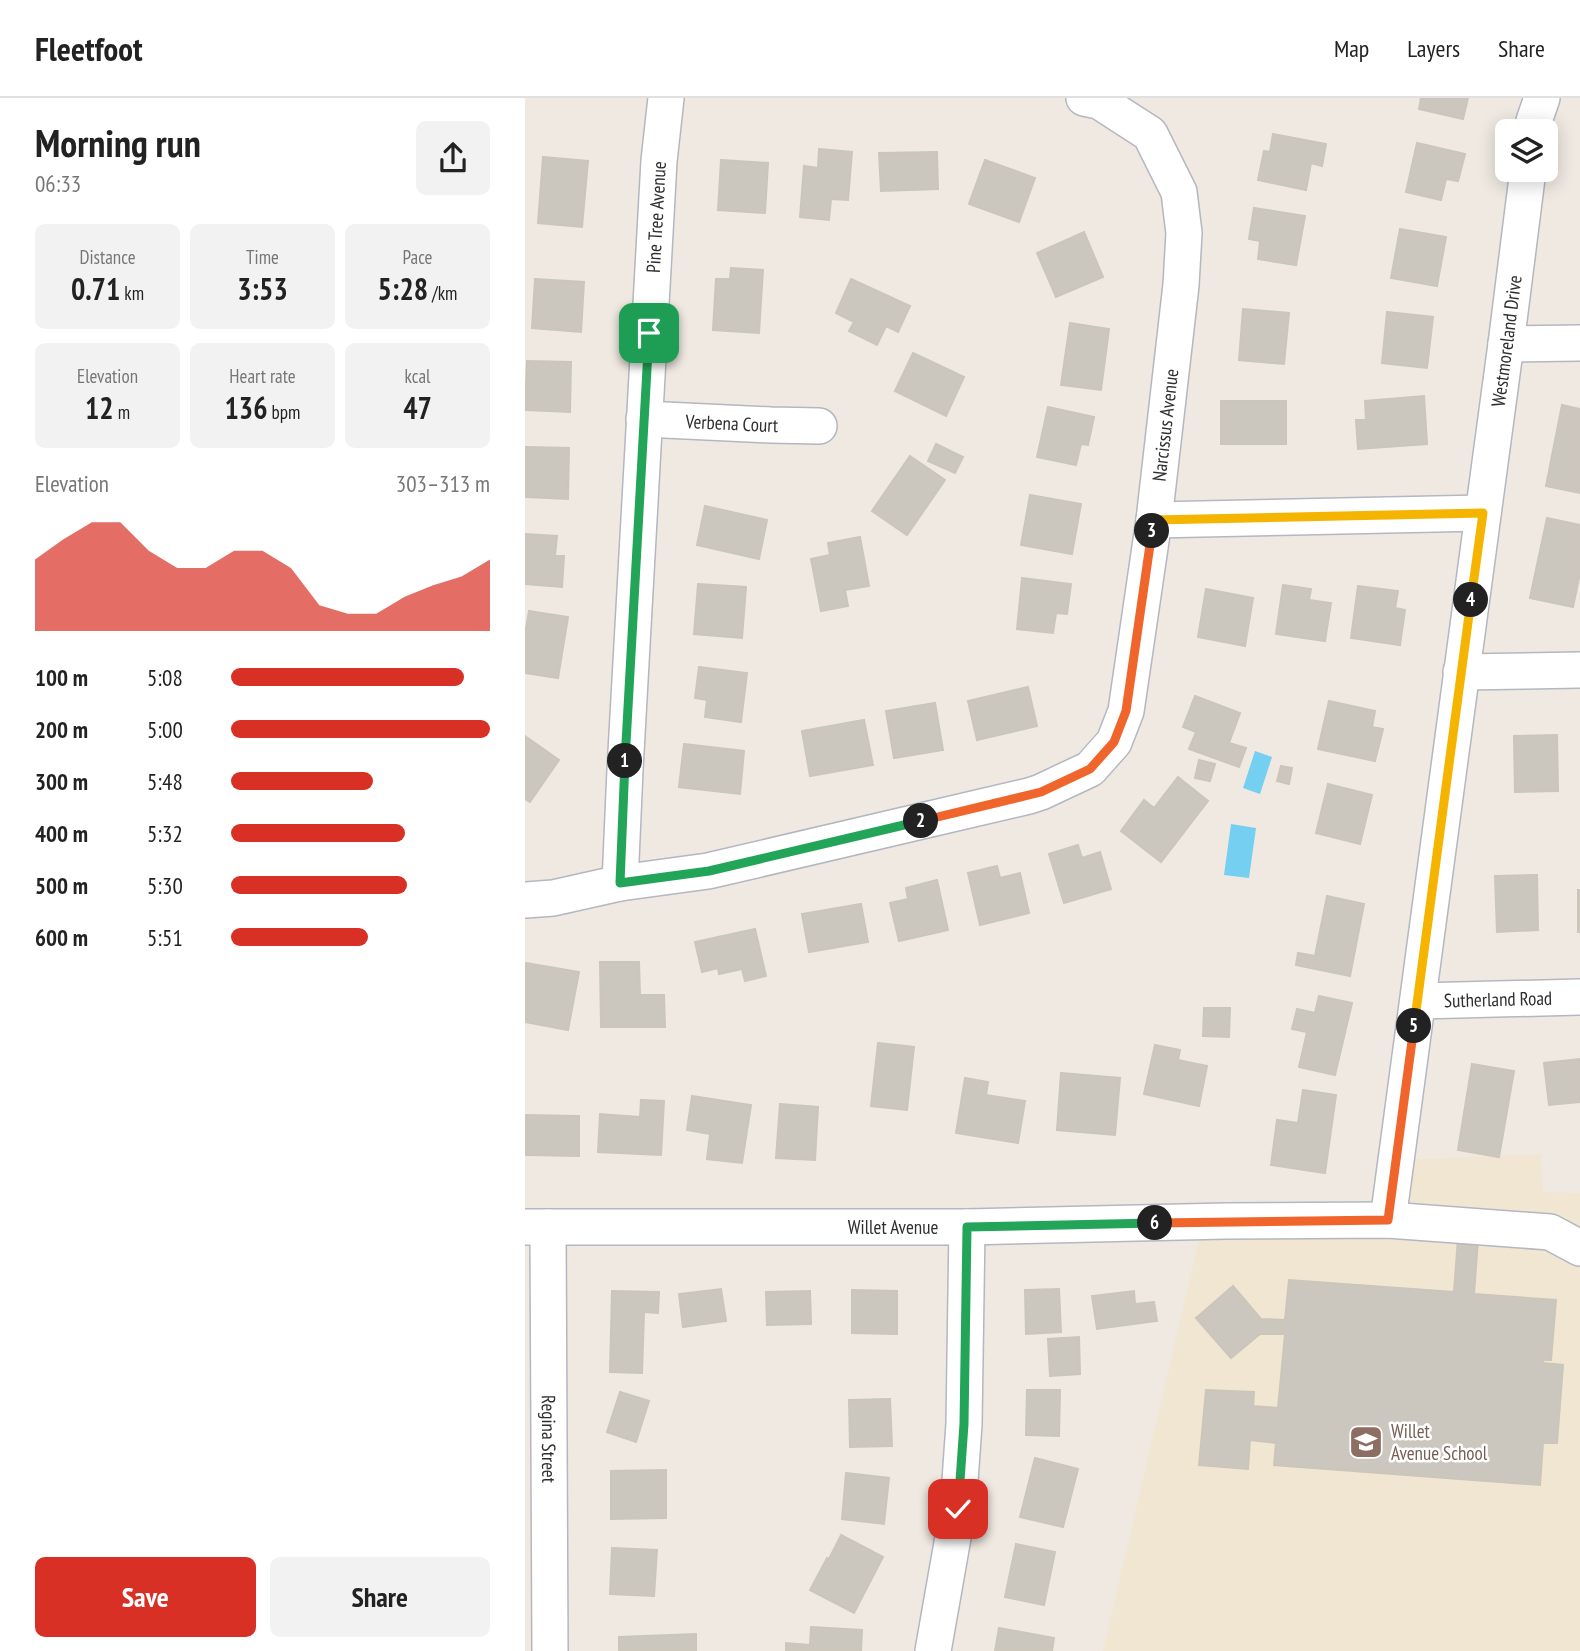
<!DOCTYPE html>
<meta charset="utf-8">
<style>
:root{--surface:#fff;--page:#f2f2f2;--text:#222;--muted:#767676;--line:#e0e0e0;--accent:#d93025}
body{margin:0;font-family:"PT Sans Narrow",sans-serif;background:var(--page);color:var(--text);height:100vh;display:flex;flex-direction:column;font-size:26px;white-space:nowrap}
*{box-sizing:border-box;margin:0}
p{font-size:23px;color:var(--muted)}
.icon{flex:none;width:38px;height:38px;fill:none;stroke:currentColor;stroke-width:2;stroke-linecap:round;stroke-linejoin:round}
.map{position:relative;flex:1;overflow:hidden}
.details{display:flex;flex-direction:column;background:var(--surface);width:525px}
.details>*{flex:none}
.buttons{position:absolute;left:970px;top:21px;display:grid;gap:14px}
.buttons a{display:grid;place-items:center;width:63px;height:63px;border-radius:10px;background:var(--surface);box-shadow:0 4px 18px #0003;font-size:35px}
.pin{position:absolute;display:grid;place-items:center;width:60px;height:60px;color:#fff;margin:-30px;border-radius:14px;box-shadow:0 4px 10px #0006}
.km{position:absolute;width:35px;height:35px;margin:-18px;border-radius:50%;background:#222;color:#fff;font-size:19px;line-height:35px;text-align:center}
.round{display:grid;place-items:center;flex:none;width:74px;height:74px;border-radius:10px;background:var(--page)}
.headline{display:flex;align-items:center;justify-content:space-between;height:119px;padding:0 35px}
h1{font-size:38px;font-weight:800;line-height:52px}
.figures{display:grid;grid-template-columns:repeat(3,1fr);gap:10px;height:119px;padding:7px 35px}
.figures div{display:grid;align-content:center;border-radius:10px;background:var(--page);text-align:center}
.figures b{font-size:30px;font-weight:800}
.figures small{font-size:19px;font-weight:400}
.figures p{font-size:19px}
.chart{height:196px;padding:14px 35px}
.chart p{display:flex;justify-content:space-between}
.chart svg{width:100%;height:126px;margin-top:7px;fill:var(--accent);opacity:.7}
.primary-button{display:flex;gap:14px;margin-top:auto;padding:14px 35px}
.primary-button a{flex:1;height:80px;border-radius:10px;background:var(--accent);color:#fff;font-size:28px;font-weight:800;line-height:80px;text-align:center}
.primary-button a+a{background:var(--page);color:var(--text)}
ul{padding:0 35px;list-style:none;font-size:23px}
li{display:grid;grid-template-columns:112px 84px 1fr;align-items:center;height:52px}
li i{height:18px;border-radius:9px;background:var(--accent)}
header{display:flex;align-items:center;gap:42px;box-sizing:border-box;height:98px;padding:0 35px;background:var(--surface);border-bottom:2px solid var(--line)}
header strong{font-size:33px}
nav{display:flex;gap:38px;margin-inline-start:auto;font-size:24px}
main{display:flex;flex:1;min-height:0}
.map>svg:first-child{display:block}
.education{fill:#f0e6d1}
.water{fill:#75cff0}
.building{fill:#cbc7bf;stroke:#cbc5ba;stroke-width:2}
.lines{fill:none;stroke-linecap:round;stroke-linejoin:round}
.minor-casing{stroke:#b4b7c1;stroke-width:38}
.minor{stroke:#fff;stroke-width:35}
.split-1-casing{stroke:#fff;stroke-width:14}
.split-2-casing{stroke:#fff;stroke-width:14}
.split-3-casing{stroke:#fff;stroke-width:14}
.split-4-casing{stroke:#fff;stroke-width:14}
.split-5-casing{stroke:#fff;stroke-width:14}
.split-6-casing{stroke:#fff;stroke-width:14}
.split-7-casing{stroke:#fff;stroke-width:14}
.split-1{stroke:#22a559;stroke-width:9}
.split-2{stroke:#22a559;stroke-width:9}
.split-3{stroke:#f0652b;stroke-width:9}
.split-4{stroke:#f5b400;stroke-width:9}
.split-5{stroke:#f5b400;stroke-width:9}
.split-6{stroke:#f0652b;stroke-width:9}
.split-7{stroke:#22a559;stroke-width:9}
.labels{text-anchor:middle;stroke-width:5;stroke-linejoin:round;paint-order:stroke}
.street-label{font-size:19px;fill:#2e2e2e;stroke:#fff}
.education-label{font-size:19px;fill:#785e54;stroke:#fff;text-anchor:start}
</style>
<header>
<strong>Fleetfoot</strong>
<nav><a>Map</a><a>Layers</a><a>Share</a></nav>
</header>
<main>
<section class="details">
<div class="headline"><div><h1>Morning run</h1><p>06:33</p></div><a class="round"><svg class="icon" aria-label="share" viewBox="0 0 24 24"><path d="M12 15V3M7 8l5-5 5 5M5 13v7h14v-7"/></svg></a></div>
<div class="figures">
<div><p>Distance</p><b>0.71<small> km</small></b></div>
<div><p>Time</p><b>3:53</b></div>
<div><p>Pace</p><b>5:28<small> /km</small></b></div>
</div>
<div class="figures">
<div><p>Elevation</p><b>12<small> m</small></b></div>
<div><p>Heart rate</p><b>136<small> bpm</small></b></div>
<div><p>kcal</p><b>47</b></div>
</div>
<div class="chart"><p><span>Elevation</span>303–313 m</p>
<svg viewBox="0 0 160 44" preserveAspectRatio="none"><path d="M0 44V19L10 12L20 6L30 6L40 16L50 22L60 22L70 16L80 16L90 22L100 35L110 38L120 38L130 32L140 28L150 25L160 19V44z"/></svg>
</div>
<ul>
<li><b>100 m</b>5:08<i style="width:90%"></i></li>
<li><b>200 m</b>5:00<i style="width:100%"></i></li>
<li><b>300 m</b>5:48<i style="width:55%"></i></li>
<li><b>400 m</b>5:32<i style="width:67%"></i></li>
<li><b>500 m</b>5:30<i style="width:68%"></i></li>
<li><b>600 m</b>5:51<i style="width:53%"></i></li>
</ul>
<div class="primary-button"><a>Save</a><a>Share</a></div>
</section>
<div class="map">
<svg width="1055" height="1553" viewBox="0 0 1055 1553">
<rect width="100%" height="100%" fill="#efe9e1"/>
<path class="education" d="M 1016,1056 L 1018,1094 L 1055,1095 L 1055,1553 L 578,1553 L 678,1124 L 863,1135 L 876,1062 Z"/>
<path class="water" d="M 730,653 L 747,659 L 735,696 L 718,690 Z
M 706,726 L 731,730 L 724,780 L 699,777 Z"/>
<path class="building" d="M 896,0 L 943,0 L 938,21 L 894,11 Z
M 748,36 L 801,46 L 797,68 L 786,65 L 781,92 L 733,82 L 739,53 L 745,54 Z
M 892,45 L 940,56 L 933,83 L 921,81 L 916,102 L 881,94 Z
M 294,51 L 327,54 L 323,102 L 306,101 L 304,122 L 275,119 L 279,68 L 293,70 Z
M 412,54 L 413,91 L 356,93 L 354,55 Z
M 18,59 L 63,63 L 57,129 L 13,125 Z
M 196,62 L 243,65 L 240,115 L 193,112 Z
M 460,62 L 510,80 L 494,124 L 444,106 Z
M 729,110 L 780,118 L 771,167 L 733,161 L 735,143 L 724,141 Z
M 875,131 L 921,139 L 912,188 L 866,180 Z
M 559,134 L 578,179 L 531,199 L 512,155 Z
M 206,170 L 238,172 L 234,235 L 188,232 L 191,181 L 205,181 Z
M 10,181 L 59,184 L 56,234 L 7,230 Z
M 326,181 L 385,208 L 373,234 L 361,228 L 352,247 L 324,233 L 329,224 L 311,215 Z
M 718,211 L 764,215 L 759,266 L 714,262 Z
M 862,214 L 908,219 L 902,270 L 857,265 Z
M 545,225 L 584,231 L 576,292 L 536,287 Z
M 388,255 L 439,279 L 421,318 L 370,293 Z
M 2,263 L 46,264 L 45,314 L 0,312 Z
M 899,298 L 902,346 L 833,351 L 831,322 L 841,322 L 840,303 Z
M 696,303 L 761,303 L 761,346 L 696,346 Z
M 1037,307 L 1055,311 L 1055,395 L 1021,388 Z
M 523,309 L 569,319 L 563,347 L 556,346 L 551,367 L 512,359 Z
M 411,346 L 438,359 L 430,375 L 403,363 Z
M 0,349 L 44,350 L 43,401 L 0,399 Z
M 385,358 L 420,382 L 382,437 L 347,413 Z
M 505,397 L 556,406 L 547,456 L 496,447 Z
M 180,408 L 242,422 L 234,461 L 172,447 Z
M 1022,420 L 1055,427 L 1055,475 L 1048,509 L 1005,500 Z
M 0,436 L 32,438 L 30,458 L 39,458 L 37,489 L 0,486 Z
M 335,439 L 344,488 L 320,492 L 323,508 L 296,513 L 286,461 L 305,457 L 303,445 Z
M 497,480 L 546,486 L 542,516 L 531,515 L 528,535 L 492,531 Z
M 173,486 L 221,489 L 217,540 L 169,536 Z
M 758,487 L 786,491 L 784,502 L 806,505 L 800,543 L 751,536 Z
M 833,488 L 873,493 L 870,510 L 880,512 L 875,547 L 826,540 Z
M 681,491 L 728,500 L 720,548 L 673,539 Z
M 4,513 L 43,519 L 33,580 L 0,575 L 0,536 Z
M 174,569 L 222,575 L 216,624 L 180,619 L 182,602 L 170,600 Z
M 503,589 L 512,628 L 452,642 L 443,603 Z
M 670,598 L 715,615 L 704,645 L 721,650 L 714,669 L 664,651 L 671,634 L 658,629 Z
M 804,603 L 850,613 L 847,629 L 858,631 L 850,663 L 793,651 Z
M 410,605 L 418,652 L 369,660 L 361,613 Z
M 339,622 L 348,667 L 285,678 L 277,633 Z
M 1032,637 L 1033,693 L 990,694 L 989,638 Z
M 0,638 L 34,662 L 5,704 L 0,701 Z
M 159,646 L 219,653 L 215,696 L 154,689 Z
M 674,662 L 690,666 L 685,683 L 670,680 Z
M 756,668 L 767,670 L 764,686 L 752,683 Z
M 653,679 L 683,703 L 636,764 L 596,733 L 619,702 L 629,710 Z
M 803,686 L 847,697 L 835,746 L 791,735 Z
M 553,747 L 557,760 L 575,754 L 586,791 L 539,805 L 524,756 Z
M 472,768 L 475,780 L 495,775 L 504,815 L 455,827 L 443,775 Z
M 1012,777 L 1013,832 L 972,834 L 970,778 Z
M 412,782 L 423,832 L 374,843 L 365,805 L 383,801 L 381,790 Z
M 1053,792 L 1055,792 L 1055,834 L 1053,834 Z
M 802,798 L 839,806 L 825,878 L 771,867 L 773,855 L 790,858 Z
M 336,806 L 343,844 L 284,854 L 277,816 Z
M 230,831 L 241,878 L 220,883 L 217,871 L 194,876 L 193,870 L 177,874 L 170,844 Z
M 75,864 L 114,864 L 115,897 L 139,897 L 140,929 L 76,929 Z
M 1,865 L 54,874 L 43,932 L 0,924 Z
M 794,898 L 827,905 L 810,977 L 774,969 L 782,934 L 767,931 L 772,911 L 790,915 Z
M 679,910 L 705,910 L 704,939 L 678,938 Z
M 353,945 L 389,949 L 382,1012 L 346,1008 Z
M 630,947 L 655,952 L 653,962 L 682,968 L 674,1008 L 619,996 Z
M 1055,961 L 1055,1004 L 1024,1007 L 1019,965 Z
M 947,966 L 989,973 L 974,1059 L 933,1052 Z
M 536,975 L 595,980 L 590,1037 L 532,1032 Z
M 440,980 L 463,984 L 461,997 L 500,1003 L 493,1045 L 431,1035 Z
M 778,992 L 811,997 L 800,1075 L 746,1067 L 752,1022 L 773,1025 Z
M 167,998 L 226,1007 L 217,1065 L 182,1061 L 185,1036 L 162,1032 Z
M 116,1002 L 139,1003 L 136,1057 L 73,1054 L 75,1016 L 115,1019 Z
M 255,1006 L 293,1009 L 290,1062 L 251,1060 Z
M 0,1017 L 54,1018 L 54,1058 L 0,1057 Z
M 933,1140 L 953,1142 L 949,1196 L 1031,1202 L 1026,1262 L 1018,1262 L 1018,1265 L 1038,1267 L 1032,1345 L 1018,1345 L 1015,1387 L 749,1367 L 751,1345 L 725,1342 L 723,1371 L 674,1367 L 681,1292 L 729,1294 L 728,1308 L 753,1310 L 760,1236 L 735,1236 L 706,1260 L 671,1220 L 708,1188 L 736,1221 L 760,1222 L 764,1182 L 929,1194 Z
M 196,1191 L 201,1223 L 158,1229 L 154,1196 Z
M 534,1191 L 536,1234 L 501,1236 L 500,1192 Z
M 327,1192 L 372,1193 L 372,1236 L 327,1235 Z
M 87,1193 L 134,1194 L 133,1215 L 119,1214 L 117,1275 L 85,1274 Z
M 285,1193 L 286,1226 L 242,1227 L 241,1194 Z
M 609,1193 L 610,1206 L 629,1204 L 632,1223 L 572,1231 L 567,1198 Z
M 554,1239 L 555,1276 L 525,1278 L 523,1241 Z
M 502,1292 L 535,1292 L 534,1338 L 501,1337 Z
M 95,1294 L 124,1303 L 111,1344 L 82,1334 Z
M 365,1301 L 367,1348 L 325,1349 L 324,1302 Z
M 510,1360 L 553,1371 L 538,1429 L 495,1419 Z
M 141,1372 L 141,1420 L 86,1421 L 86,1373 Z
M 321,1375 L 364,1380 L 359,1426 L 317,1421 Z
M 316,1437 L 358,1459 L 329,1515 L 285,1492 L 302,1460 L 304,1461 Z
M 491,1446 L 530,1454 L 519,1507 L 480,1499 Z
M 87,1450 L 132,1452 L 129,1498 L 85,1496 Z
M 286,1529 L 337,1532 L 336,1553 L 261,1553 L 261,1545 L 285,1547 Z
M 474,1530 L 529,1540 L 527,1553 L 470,1553 Z
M 171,1536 L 171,1553 L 94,1553 L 94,1539 Z"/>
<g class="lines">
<g class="minor-casing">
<g id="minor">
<path d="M 1008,33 L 1009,23 L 1017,0"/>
<path d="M 981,246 L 1055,245"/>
<path id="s1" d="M 119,321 L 246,327 L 294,328"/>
<path d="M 629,422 L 958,415"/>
<path d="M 936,574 L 1055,572"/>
<path id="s2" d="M 95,785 L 100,672 L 134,63 L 141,0"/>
<path id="s3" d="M 0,802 L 28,800 L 95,785 L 183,773 L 504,698 L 516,694 L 565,671 L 589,644 L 601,613 L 629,422 L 656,187 L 659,135 L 654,94 L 625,36 L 574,3 L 559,0"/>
<path id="s4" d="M 893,903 L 1055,899"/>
<path id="s5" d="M 863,1122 L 981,246 L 1003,72"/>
<path id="s6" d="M 0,1129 L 442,1129 L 701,1123 L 863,1122 L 1025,1134 L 1055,1150"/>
<path id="s7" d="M 23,1129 L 25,1553"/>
<path d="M 408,1553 L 433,1411 L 439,1326 L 442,1129"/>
</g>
</g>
<use href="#minor" class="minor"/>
</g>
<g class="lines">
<g class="split-1-casing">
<path id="split-1" d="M 100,663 L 124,235"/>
</g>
<g class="split-2-casing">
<path id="split-2" d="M 100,663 L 95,785 L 184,773 L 396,723"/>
</g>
<g class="split-3-casing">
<path id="split-3" d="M 396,723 L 516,694 L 565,671 L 589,644 L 601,613 L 627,433"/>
</g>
<g class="split-4-casing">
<path id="split-4" d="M 627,433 L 629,422 L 958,415 L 946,502"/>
</g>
<g class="split-5-casing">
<path id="split-5" d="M 889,928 L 946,502"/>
</g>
<g class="split-6-casing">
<path id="split-6" d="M 630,1125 L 863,1122 L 889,928"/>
</g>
<g class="split-7-casing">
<path id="split-7" d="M 433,1411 L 439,1326 L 442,1129 L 630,1125"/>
</g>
<use href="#split-1" class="split-1"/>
<use href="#split-2" class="split-2"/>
<use href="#split-3" class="split-3"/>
<use href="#split-4" class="split-4"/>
<use href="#split-5" class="split-5"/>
<use href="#split-6" class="split-6"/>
<use href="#split-7" class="split-7"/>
</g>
<defs>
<g id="school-square" transform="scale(1.75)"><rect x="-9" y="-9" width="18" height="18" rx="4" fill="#8d6e63" stroke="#fff"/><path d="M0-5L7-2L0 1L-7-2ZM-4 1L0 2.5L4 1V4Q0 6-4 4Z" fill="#fff"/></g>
</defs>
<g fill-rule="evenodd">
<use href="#school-square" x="841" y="1344"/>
</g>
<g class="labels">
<g class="street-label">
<text dy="7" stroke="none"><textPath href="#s2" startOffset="667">Pine Tree Avenue</textPath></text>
<text dy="7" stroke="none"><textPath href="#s5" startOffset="887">Westmoreland Drive</textPath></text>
<text dy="7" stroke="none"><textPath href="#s1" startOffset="88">Verbena Court</textPath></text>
<text dy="7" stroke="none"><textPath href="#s3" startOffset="940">Narcissus Avenue</textPath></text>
<text dy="7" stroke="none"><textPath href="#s4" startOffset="80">Sutherland Road</textPath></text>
<text dy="7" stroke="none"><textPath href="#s6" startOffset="368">Willet Avenue</textPath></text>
<text dy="7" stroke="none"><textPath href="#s7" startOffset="212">Regina Street</textPath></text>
</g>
<g class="education-label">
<text x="866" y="1340">Willet<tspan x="866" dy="22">Avenue School</tspan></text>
</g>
</g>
</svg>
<div class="buttons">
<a><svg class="icon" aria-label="layers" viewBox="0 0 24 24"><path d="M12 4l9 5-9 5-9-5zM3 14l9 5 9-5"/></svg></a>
</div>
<div class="pin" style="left:124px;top:235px;background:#1e9e55"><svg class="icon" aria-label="arrive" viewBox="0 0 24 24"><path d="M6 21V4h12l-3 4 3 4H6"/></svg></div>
<div class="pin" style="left:433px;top:1411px;background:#d93025"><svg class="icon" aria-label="check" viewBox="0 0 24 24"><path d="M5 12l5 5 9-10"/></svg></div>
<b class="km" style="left:100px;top:663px">1</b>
<b class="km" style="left:396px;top:723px">2</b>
<b class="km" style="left:627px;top:433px">3</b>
<b class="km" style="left:946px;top:502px">4</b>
<b class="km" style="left:889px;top:928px">5</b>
<b class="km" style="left:630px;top:1125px">6</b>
</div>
</main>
